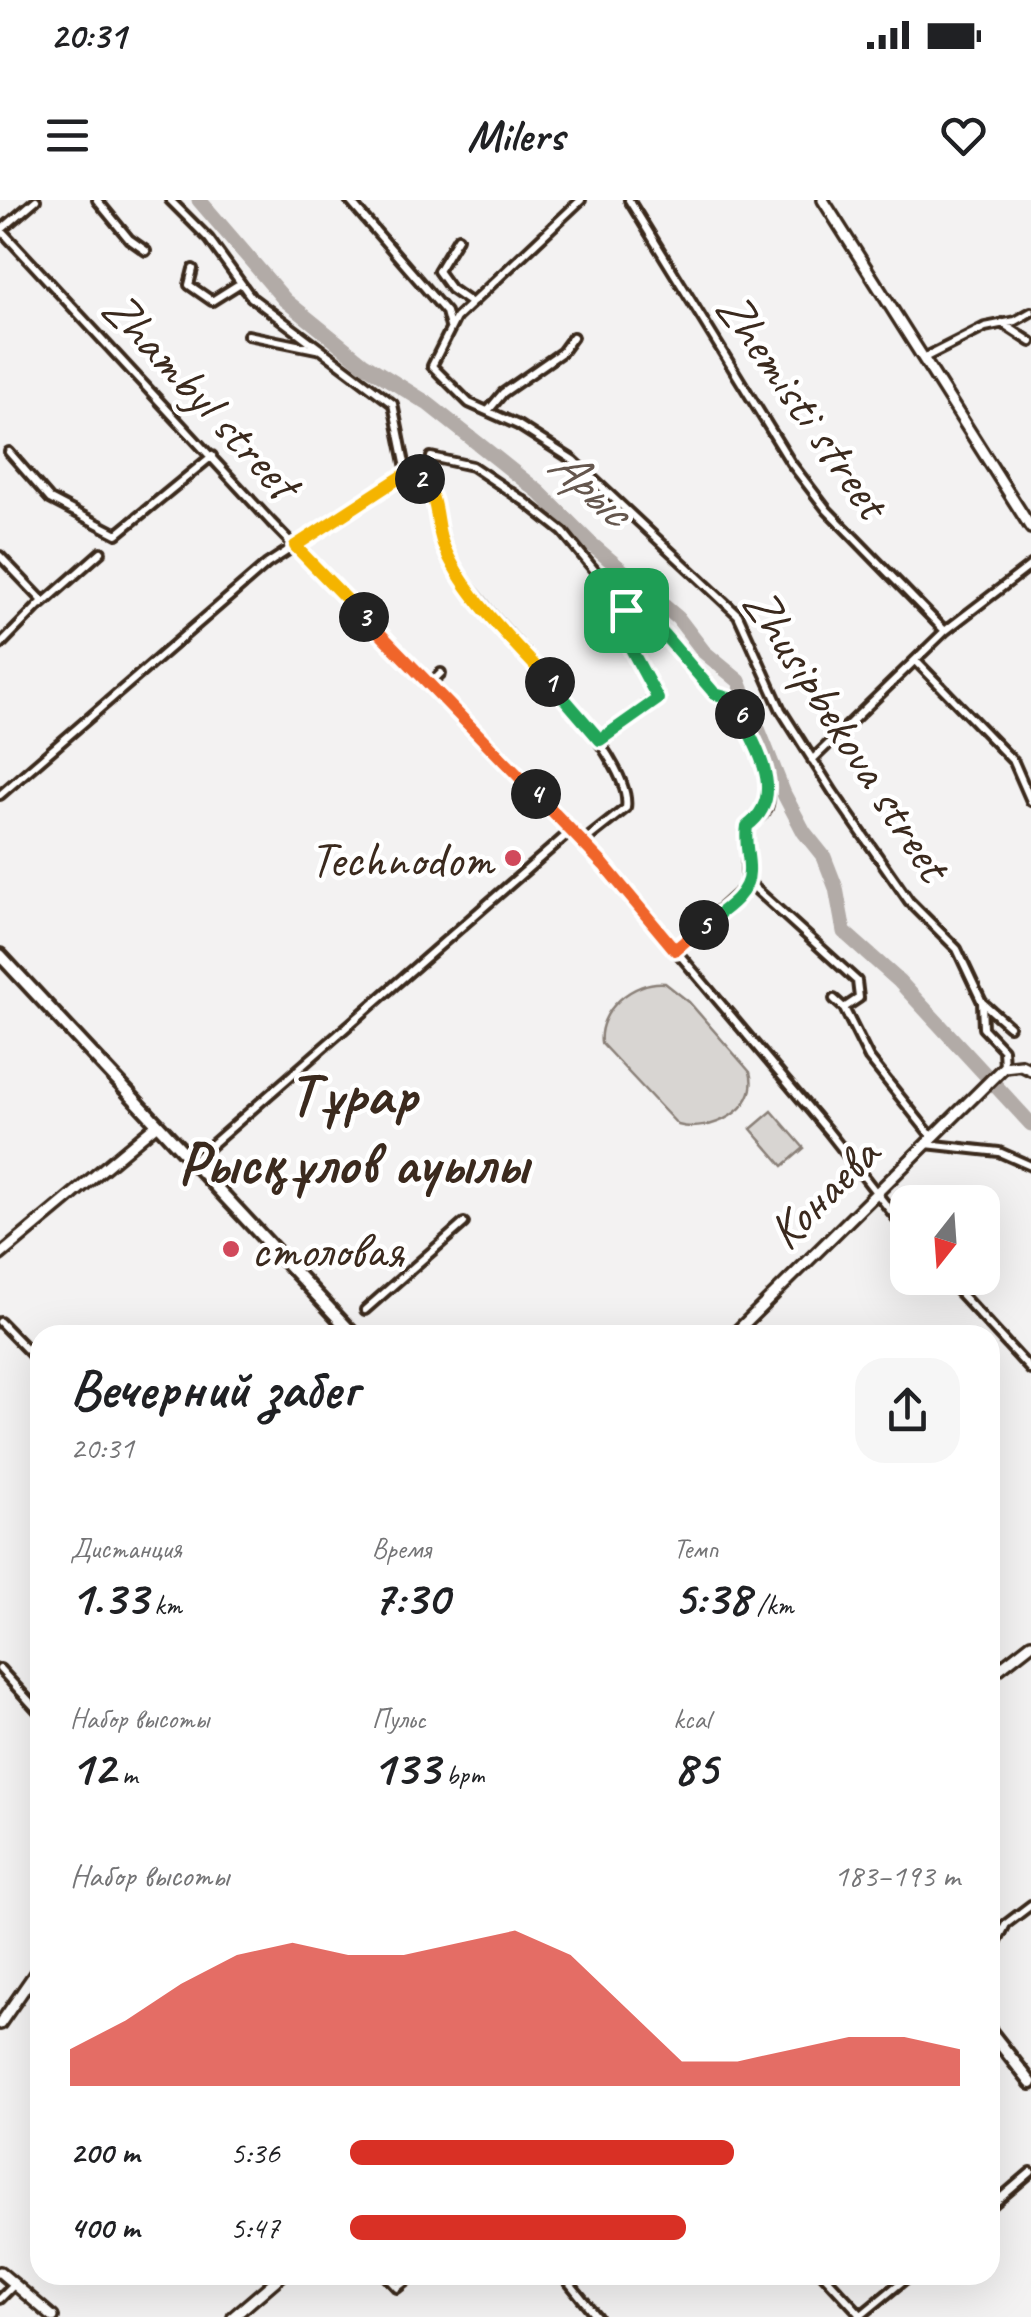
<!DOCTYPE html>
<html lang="ru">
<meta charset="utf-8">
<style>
:root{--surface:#fff;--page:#f6f6f6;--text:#202124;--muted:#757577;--accent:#d93025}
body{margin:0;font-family:Caveat,sans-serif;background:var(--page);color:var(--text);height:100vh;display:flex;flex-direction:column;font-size:38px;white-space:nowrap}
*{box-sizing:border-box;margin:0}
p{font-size:32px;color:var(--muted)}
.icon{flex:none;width:55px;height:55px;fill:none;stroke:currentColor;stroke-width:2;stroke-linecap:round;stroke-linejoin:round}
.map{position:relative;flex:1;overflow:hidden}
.sheet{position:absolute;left:30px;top:1125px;width:970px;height:960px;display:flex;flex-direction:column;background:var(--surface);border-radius:30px;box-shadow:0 10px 40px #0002}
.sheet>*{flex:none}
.needle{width:65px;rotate:197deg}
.controls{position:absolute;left:890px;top:985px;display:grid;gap:20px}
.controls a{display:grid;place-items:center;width:110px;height:110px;border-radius:20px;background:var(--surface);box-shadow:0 10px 40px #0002;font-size:50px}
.pin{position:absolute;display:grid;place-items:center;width:85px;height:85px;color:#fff;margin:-42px;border-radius:20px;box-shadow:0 5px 15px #0006}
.km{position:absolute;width:50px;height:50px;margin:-25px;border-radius:50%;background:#222;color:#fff;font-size:28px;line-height:50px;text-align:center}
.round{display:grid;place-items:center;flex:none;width:105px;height:105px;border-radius:30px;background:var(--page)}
.headline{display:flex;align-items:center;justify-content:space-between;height:170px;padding:0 40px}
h1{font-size:55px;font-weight:600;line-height:75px}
.stats{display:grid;grid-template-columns:repeat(3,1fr);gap:15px;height:170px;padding:10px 40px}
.stats div{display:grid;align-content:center}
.stats b{font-size:50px;font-weight:600}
.stats small{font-size:28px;font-weight:400}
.stats p{font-size:28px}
.chart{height:280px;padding:20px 40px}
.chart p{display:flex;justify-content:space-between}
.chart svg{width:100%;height:180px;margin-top:10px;fill:var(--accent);opacity:.7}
ul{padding:0 40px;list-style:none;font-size:32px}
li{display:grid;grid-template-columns:160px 120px 1fr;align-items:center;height:75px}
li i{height:25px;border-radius:12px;background:var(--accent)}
.status{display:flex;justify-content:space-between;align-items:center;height:70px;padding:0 50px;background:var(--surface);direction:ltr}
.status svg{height:28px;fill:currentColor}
header{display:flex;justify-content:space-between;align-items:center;height:130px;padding:0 40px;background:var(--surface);font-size:45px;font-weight:600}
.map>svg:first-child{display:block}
.green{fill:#d8d5d2;stroke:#8a8078;stroke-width:2.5}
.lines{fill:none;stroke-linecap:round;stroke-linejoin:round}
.river{stroke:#b2aba7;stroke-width:15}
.street-casing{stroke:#3b2a1e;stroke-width:14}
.secondary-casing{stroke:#3b2a1e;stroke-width:16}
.primary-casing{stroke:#3b2a1e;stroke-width:18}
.street{stroke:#fff;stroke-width:6}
.secondary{stroke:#fff;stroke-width:9}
.primary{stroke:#fff;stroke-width:10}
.split-1-casing{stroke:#fff;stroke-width:20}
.split-2-casing{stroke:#fff;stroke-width:20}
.split-3-casing{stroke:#fff;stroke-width:20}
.split-4-casing{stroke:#fff;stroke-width:20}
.split-5-casing{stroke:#fff;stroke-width:20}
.split-6-casing{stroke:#fff;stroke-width:20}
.split-7-casing{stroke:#fff;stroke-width:20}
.split-1{stroke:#22a559;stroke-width:12}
.split-2{stroke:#f5b400;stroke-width:12}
.split-3{stroke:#f5b400;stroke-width:12}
.split-4{stroke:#f0652b;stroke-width:12}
.split-5{stroke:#f0652b;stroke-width:12}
.split-6{stroke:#22a559;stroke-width:12}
.split-7{stroke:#22a559;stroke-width:12}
.poi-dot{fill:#d1495b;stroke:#fff;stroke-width:4}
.labels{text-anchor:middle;stroke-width:9;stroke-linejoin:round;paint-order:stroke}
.street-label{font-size:50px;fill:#3b2a1e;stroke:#fff}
.poi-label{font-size:50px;fill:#3b2a1e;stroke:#fff;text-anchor:end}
.water-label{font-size:52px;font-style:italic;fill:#65574e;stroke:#fff}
.district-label{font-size:60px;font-weight:bold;fill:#3b2a1e;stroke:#fff}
</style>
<div class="status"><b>20:31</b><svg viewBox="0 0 49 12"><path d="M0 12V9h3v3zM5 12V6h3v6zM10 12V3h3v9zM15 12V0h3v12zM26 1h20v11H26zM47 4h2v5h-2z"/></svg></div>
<header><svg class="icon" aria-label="menu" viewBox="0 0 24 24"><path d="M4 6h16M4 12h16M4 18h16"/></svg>Milers<svg class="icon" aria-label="heart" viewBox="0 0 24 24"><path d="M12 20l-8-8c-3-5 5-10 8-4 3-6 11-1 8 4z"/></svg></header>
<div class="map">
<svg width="1031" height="2117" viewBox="0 0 1031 2117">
<rect width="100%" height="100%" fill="#f3f2f2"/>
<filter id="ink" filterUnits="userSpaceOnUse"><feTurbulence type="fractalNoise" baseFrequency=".01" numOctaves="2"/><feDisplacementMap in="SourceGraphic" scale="20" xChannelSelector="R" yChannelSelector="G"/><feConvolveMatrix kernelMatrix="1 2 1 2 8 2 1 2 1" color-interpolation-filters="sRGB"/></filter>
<g filter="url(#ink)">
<path class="green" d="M 665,783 L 689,802 L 750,872 C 761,910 709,934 678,925 L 601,843 C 597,811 633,780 665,783 Z
M 772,911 L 804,948 L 783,966 L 751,929 Z"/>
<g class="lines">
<path class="river" d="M 199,0 L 285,100 L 364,164 L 427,203 L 539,292 L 590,343 L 678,418 L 704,452 L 739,481 L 784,594 L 804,632 L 824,657 L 836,688 L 844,732 L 899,781 L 1031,924"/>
<g class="street-casing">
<path id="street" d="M 97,0 L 129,39 L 146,51
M 349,0 L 446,112 L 450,127
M 581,0 L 456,118 L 432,166 L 469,203 L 518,225 L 573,260 L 738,415 L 781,510 L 833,592 L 909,701 L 957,749 L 982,802 L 983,828 L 1003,849 L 1004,867
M 629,0 L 791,263 L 827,310 L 945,431
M 0,29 L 271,322 L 604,665 L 828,931 L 908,1033
M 1,30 L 36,0
M 458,38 L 438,71 L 451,89 L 471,103
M 193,69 L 189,85 L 212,101 L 239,84
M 1002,123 L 1031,142
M 248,135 L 321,150
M 924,158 L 985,127 L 1015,121 L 1031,112
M 488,211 L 503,193 L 562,152 L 573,137
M 9,252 L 50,299 L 117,334 L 212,256
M 431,257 L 472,266 L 524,301 L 563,332 L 627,410 L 624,436 L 658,496 L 600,541
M 407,273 C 443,290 433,325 449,358 C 458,376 474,392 486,408 C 517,447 634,560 626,608 L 583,642
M 0,356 L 43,401 L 0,445
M 42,404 L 101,352
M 626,420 L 634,413 L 654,423 L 715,494 L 729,498 C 743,519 779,586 766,610 C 762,617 753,621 747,626 L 746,686 L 675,750
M 915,460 L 1014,562 L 1031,601
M 431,483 L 441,473
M 812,560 L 945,431 L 1031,365
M 0,595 L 267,364 L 407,273 L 393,204 L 251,97 L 209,39 L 170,0
M 747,681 L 857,781 L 859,798 L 844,808
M 834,799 L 844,808 L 869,858 L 932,937
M 983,803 L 1009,826
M 926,944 L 999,952 L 1031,966
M 192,962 L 571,631
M 946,1078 L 1031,1170
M 365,1110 L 464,1023
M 0,1122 L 40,1163
M 0,1469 L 40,1513
M 990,1755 L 1006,1724 L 1031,1705
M 990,2007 L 1031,1972
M 385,2075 L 397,2088 L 413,2075
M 563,2075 L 597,2117
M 824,2075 L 861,2115
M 0,2099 L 15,2084
M 859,2117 L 910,2075"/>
</g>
<g class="secondary-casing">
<path id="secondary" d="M 823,0 L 1031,328
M 0,1055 L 157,924
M 733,1135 L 1004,867 L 1021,865 L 1031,870
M 990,1476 L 1031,1444
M 0,1824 L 40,1766
M 0,2072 L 53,2117
M 233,2117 L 282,2075"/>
</g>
<g class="primary-casing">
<path id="primary" d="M 0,755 L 354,1135
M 990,1831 L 1031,1883"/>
</g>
<use href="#street" class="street"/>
<use href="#secondary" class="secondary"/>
<use href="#primary" class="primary"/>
</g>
</g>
<g class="lines" filter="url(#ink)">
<g class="split-1-casing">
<path id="split-1" d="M 550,482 L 600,540 L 658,499 L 624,436 L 626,410"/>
</g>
<g class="split-2-casing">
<path id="split-2" d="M 420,279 C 440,296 434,321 443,344 C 463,395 513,441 550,482"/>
</g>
<g class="split-3-casing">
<path id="split-3" d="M 364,417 L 295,346 L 407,273 L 420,279"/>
</g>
<g class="split-4-casing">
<path id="split-4" d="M 364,417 L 536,594"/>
</g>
<g class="split-5-casing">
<path id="split-5" d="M 536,594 L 604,665 L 675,750 L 704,725"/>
</g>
<g class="split-6-casing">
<path id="split-6" d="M 704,725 C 721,712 749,696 749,672 C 750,656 744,645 747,626 C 787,597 758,551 740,514"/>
</g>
<g class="split-7-casing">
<path id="split-7" d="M 626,410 L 654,423 L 715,494 L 729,498 L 740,514"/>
</g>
<use href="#split-1" class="split-1"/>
<use href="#split-2" class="split-2"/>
<use href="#split-3" class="split-3"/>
<use href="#split-4" class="split-4"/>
<use href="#split-5" class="split-5"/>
<use href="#split-6" class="split-6"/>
<use href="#split-7" class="split-7"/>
</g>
<g class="poi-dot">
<circle cx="513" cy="658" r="10"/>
<circle cx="231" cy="1049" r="10"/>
</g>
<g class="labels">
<g class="street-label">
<text transform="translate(202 194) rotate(47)" y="18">Zhambyl street</text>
<text transform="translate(804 204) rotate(55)" y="18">Zhemisti street</text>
<text transform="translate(848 533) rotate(57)" y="18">Zhusipbekova street</text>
<text transform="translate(822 992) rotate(-45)" y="18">Конаева</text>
</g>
<g class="poi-label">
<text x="493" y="676">Technodom</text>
<text x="251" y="1067" text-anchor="start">столовая</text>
</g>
<g class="water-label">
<text transform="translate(591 285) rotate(42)" y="18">Арыс</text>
</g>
<g class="district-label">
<text x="353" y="914">Тұрар<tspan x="353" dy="69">Рысқұлов ауылы</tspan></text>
</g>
</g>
</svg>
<div class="controls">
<a><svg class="needle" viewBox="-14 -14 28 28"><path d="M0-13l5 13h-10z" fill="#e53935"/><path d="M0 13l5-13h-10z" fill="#757577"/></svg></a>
</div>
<div class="pin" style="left:626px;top:410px;background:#1e9e55"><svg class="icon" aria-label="arrive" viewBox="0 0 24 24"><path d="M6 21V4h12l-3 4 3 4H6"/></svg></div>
<b class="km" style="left:550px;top:482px">1</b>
<b class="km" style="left:420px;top:279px">2</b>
<b class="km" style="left:364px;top:417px">3</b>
<b class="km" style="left:536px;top:594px">4</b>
<b class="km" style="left:704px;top:725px">5</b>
<b class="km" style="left:740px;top:514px">6</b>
<section class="sheet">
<div class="headline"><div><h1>Вечерний забег</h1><p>20:31</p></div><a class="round"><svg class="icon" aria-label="share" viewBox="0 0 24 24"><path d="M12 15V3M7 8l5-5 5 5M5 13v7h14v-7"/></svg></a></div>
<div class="stats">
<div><p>Дистанция</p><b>1.33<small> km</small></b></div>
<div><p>Время</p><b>7:30</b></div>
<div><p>Темп</p><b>5:38<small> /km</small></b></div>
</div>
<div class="stats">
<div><p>Набор высоты</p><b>12<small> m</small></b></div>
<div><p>Пульс</p><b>133<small> bpm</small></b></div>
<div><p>kcal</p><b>85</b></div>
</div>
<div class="chart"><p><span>Набор высоты</span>183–193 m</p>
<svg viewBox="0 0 160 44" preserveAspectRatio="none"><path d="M0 44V35L10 28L20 19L30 12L40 9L50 12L60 12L70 9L80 6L90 12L100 25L110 38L120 38L130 35L140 32L150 32L160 35V44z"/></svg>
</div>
<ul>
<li><b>200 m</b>5:36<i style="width:63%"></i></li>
<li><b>400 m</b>5:47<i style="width:55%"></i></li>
</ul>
</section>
</div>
